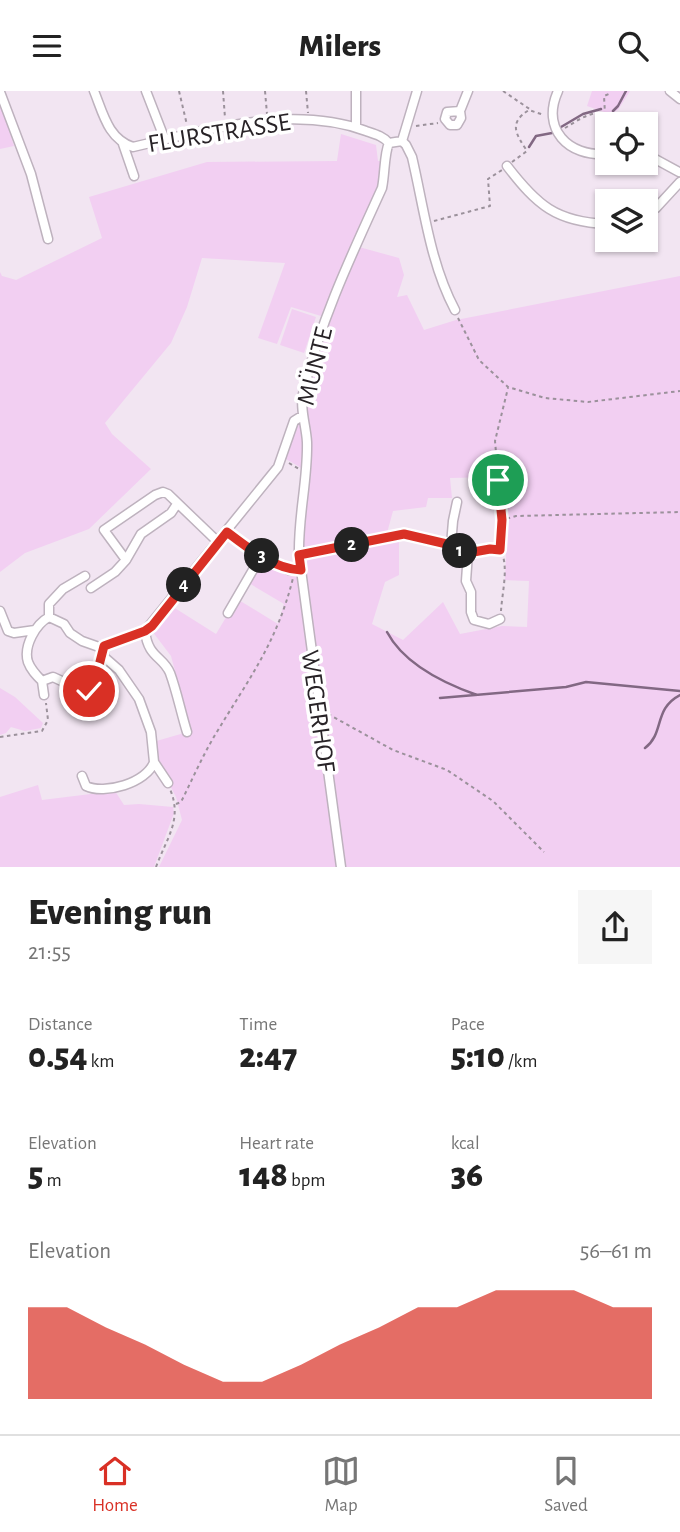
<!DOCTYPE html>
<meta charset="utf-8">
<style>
:root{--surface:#fff;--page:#f6f6f6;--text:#222;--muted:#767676;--line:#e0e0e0;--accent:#d93025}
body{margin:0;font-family:"Alegreya Sans",sans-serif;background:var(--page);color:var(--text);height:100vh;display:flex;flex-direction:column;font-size:26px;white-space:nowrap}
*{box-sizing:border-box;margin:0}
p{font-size:23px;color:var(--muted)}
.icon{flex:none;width:38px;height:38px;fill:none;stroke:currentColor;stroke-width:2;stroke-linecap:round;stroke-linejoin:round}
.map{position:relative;height:776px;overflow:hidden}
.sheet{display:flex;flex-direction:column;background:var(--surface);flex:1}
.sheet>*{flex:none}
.fabs{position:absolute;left:595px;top:21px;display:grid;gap:14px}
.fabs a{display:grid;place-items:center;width:63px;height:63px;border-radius:0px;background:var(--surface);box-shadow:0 2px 5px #0004;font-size:35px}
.pin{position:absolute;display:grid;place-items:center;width:60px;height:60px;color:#fff;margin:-30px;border:4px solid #fff;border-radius:50%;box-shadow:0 2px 7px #0007}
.km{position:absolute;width:35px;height:35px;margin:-18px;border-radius:50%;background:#222;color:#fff;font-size:19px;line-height:35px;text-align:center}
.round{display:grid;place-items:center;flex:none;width:74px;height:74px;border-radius:0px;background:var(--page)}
.head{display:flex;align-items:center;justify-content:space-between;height:119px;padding:0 28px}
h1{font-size:38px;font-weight:800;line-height:52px}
.stats{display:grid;grid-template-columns:repeat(3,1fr);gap:10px;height:119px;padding:7px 28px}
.stats div{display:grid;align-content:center}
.stats b{font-size:35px;font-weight:800}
.stats small{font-size:19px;font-weight:400}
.stats p{font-size:19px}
.chart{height:196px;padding:14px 28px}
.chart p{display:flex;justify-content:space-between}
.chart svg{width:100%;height:126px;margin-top:7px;fill:var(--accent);opacity:.7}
header{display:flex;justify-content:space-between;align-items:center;height:91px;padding:0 28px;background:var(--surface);font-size:32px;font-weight:800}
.tab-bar{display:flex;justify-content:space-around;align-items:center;height:98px;border-top:2px solid var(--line);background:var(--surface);font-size:19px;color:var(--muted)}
.tab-bar a{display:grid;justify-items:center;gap:4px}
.tab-bar .active{color:var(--accent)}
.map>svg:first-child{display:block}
.green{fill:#f2cff2;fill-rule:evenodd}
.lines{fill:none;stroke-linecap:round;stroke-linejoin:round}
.stream{stroke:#826883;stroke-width:2.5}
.minor-casing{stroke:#beb2be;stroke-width:11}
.path{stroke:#9b919b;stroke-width:2;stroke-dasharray:3.5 3.5;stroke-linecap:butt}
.minor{stroke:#fff;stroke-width:8}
.route-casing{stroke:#fff;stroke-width:14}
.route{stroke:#d93025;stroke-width:9}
.labels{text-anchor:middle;stroke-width:7;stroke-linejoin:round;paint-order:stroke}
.street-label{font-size:26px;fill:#282327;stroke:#fff}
</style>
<header><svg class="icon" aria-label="menu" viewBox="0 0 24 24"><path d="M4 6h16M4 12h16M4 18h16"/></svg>Milers<svg class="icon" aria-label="search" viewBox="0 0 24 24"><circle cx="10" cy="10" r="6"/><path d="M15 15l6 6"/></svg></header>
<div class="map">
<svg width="680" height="776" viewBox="0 0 680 776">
<rect width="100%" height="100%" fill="#f2e5f2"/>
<path class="green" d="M 592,0 L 630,0 L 618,19 L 610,23 L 587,15 Z
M 0,11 L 14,55 L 0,58 Z
M 341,43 L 376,54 L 378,70 L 383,70 L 383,82 L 321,225 L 291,216 L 277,253 L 258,247 L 285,172 L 202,167 L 187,216 L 171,252 L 105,332 L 112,343 L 151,378 L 89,438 L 25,462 L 0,481 L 0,181 L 2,185 L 16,189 L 102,147 L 89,106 L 207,71 L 337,70 Z
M 359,156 L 399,167 L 404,184 L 397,206 L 407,204 L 424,239 L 456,229 L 680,185 L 680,776 L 345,776 L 323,631 L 304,470 L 302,424 L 310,342 L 306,310 L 309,294 L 330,221 ZM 494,386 L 506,464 L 505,489 L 529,490 L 527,536 L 502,535 L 460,543 L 443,511 L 403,549 L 372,533 L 385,491 L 399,484 L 399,443 L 387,442 L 393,420 L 426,416 L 428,407 L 452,407 L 450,387 Z
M 292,218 L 316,226 L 304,262 L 280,254 Z
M 300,333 L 305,363 L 303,378 L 286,368 L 293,337 L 295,334 Z
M 261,466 L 300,487 L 316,626 L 337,776 L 159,776 L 182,729 L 176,706 L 157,669 L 153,651 L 191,640 L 171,565 L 152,540 L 170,514 L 216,543 L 237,508 L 278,533 L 284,513 L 247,491 Z
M 0,597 L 15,606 L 43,632 L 41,637 L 25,640 L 11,636 L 6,642 L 0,644 Z
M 38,694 L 42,709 L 115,700 L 124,714 L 139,713 L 173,716 L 174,722 L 154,776 L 0,776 L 0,706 Z"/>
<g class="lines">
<path class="stream" d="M 613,20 L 618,15 L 626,0
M 561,36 L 583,23 L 601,18
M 529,56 L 536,45 L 552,42
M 387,541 C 404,573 443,592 477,604
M 440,607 L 566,596 L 586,591 L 680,600
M 645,657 C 665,642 653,618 680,604"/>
<g class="minor-casing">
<path id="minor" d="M 94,0 C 103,22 108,48 133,56 C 208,39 291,13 366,40 C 375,43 383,45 389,52 L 402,50
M 146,0 L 165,49
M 558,0 C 541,38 568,66 607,63
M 670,0 L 680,8
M 0,1 L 31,83 L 48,148
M 460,20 L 447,21 L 445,28 L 450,34 L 457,34 L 461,27 L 460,20 L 468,0
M 356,36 L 356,0
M 402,50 L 406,54 L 412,66 C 424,117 430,172 455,219
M 402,50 L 417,0
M 123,53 L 134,85
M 646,63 L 679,81
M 507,75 C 537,114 556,131 607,133
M 646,122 L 656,117 L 680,91
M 227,441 L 261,465 L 228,522
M 451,454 L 453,430 L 457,411
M 468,462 L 466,490 L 471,501 L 471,521 L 474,529 L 489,533 L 500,528
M 299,464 L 404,443 L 451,454 L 468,462 L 490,458
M 261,465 L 289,479 L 301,479
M 126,469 L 104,439 L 155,404 L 163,401 L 168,403 L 218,451
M 91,497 L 115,481 L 126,469 L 141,443 L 171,422 L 177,413
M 0,520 L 8,540 L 14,542 L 35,539
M 49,526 L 49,513 L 63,498 L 85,485
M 145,540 C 148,567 163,565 170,582 C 177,601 181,622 187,641
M 103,565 L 119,579 L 139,608 L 151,641 L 154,671 L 168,692
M 42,590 C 36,584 31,579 28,571 C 23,555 36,533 49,526 L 64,533 L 70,542 L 82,550 L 99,556 L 145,540 L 278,376 L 294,330 L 302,325
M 42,590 L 53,586 L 66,592 L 69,599 L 79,604 C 97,597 100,579 104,561
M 42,590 L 44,604
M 82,685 L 86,695 C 104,704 147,692 154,671
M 341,776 L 299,464 C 298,424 308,389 307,351 C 306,333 299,317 304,298 C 321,228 352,163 382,97 C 385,83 384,63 389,52"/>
</g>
<path class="path" d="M 179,0 L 187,34
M 223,0 L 225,27
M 265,0 L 267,23
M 306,0 L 308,22
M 503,0 L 531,19
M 607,24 L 616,33
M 416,35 L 438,32
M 565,37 C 577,30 591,19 605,23 L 604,5 L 611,2
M 512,71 L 527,60 C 516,43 508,32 529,19 L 544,24
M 434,130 L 490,115 L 488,88 L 502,79
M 458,227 L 479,269 L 508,296 L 545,307 L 588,311 L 680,300
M 289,372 L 299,378
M 502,429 L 495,350 L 508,297
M 500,459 L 502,429 L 516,425 L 680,421
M 501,520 C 502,502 509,476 501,460
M 328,623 L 393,659 L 447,679 L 493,710 L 544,761
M 0,646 L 42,640 L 48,629 L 46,612
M 176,713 L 181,711 C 192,689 202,666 215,644 C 248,589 277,552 293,487
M 156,776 C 166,748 183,729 170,698"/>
<use href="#minor" class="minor"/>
</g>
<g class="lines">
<g class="route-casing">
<path id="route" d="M 89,600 L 95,590 L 104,555 L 145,540 L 152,535 L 227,441 C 248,457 274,478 301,479 L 299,464 L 404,443 L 451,454 L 468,462 L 490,458 L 500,459 L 502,429 L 498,389"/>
</g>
<use href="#route" class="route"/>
</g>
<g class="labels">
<g class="street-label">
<text transform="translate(219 41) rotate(-9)" y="9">FLURSTRASSE</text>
<text transform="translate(314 275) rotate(-76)" y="9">MÜNTE</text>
<text transform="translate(319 620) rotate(82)" y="9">WEGERHOF</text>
</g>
</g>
</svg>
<div class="fabs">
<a><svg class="icon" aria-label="locate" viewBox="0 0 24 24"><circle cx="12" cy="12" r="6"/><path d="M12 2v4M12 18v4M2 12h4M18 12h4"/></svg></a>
<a><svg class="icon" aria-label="layers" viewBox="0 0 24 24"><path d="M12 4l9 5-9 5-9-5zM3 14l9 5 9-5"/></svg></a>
</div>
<div class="pin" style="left:498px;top:389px;background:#1e9e55"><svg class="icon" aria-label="arrive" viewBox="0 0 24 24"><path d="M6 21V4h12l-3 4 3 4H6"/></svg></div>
<div class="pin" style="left:89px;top:600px;background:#d93025"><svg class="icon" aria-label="check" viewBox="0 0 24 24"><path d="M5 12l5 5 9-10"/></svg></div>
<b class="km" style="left:460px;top:460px">1</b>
<b class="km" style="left:352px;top:454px">2</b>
<b class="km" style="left:262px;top:465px">3</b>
<b class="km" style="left:184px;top:494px">4</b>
</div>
<section class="sheet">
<div class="head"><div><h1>Evening run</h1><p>21:55</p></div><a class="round"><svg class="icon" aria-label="share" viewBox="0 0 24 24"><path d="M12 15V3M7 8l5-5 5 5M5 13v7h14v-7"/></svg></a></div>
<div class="stats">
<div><p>Distance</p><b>0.54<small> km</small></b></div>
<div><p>Time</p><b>2:47</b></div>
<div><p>Pace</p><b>5:10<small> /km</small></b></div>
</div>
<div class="stats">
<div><p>Elevation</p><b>5<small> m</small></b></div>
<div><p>Heart rate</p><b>148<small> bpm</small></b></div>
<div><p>kcal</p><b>36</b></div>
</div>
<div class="chart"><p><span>Elevation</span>56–61 m</p>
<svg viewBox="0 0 160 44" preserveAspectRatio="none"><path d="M0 44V12L10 12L20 19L30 25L40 32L50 38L60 38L70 32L80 25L90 19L100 12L110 12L120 6L130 6L140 6L150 12L160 12V44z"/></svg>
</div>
</section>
<nav class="tab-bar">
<a class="active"><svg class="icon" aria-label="home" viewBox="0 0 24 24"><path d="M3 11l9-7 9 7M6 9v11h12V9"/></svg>Home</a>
<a><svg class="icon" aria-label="map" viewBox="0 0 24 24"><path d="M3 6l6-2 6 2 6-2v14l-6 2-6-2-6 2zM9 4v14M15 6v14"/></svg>Map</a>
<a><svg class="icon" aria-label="saved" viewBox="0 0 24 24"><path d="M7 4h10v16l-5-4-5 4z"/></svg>Saved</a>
</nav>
